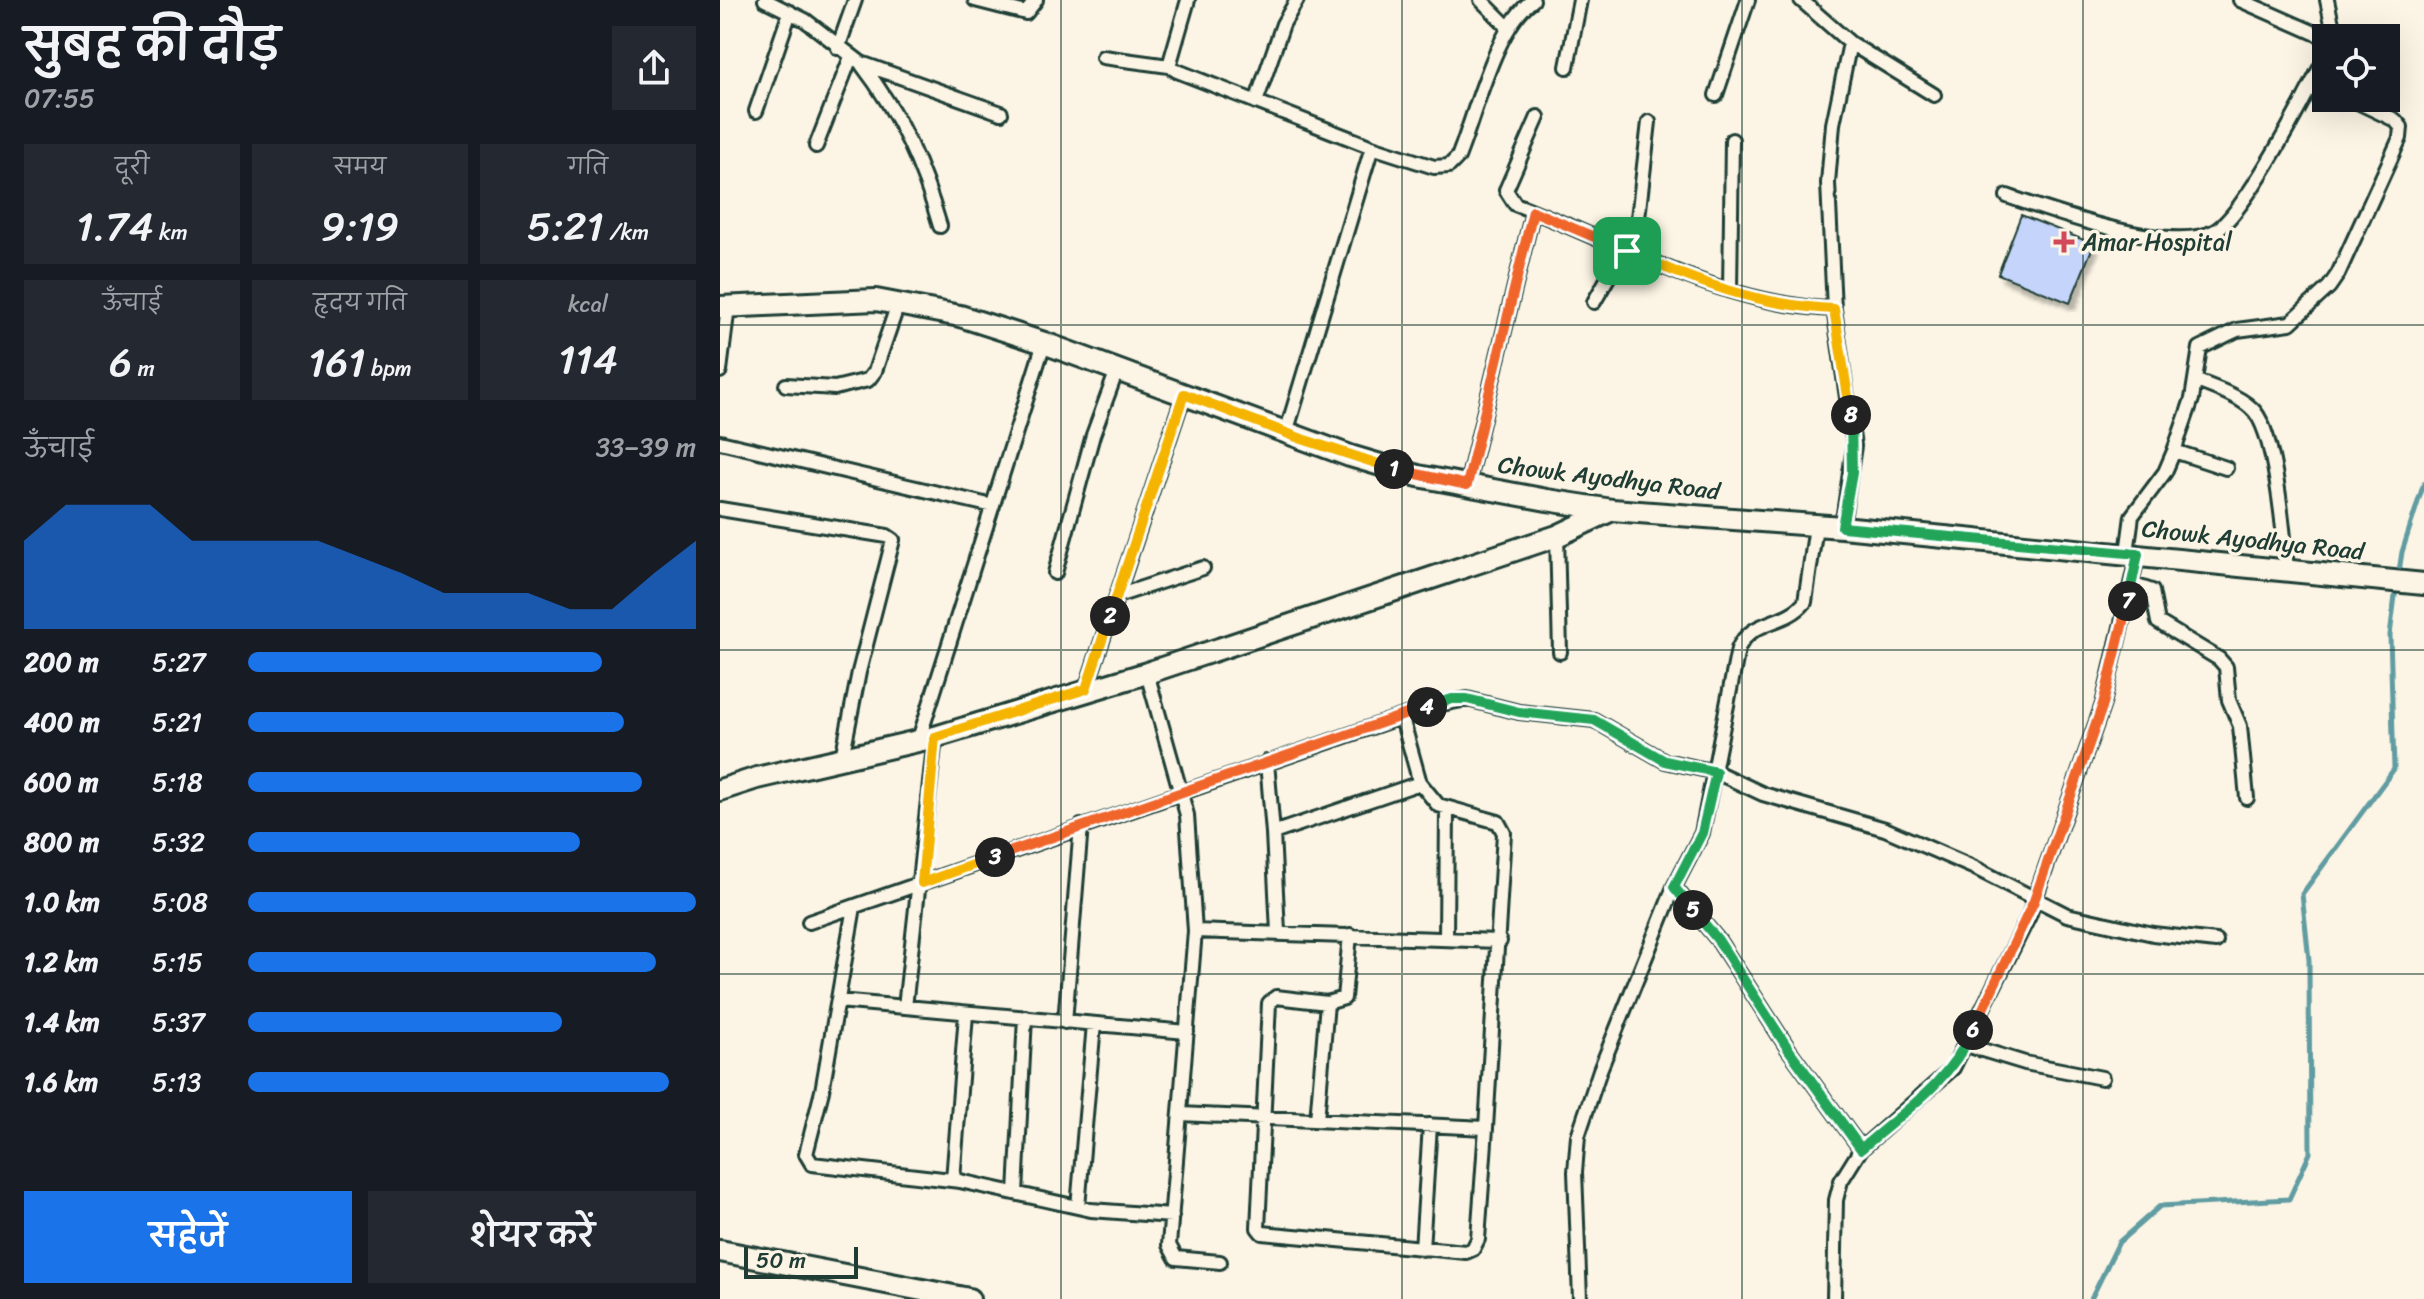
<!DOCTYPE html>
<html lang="hi">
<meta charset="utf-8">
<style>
:root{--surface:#171b24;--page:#242831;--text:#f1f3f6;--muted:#9ea1a6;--accent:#1a73e8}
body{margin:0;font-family:Sriracha,"Playpen Sans Deva",sans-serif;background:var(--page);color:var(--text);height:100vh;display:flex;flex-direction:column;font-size:30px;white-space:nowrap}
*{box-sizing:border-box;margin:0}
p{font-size:26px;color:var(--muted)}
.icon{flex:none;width:44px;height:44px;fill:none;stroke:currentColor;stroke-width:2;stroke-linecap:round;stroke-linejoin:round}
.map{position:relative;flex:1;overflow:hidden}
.drawer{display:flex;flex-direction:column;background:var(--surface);width:720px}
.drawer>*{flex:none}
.tools{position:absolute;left:1592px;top:24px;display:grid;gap:16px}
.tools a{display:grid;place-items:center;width:88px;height:88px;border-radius:0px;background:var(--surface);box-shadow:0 8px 32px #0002;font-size:40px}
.scale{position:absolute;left:24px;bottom:20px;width:114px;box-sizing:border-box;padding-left:8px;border:4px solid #1f3d34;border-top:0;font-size:22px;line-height:28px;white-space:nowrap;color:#1f3d34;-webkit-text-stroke:6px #fcf5e5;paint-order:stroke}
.pin{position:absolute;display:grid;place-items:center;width:68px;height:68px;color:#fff;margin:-34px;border-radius:16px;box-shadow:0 4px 12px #0006}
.km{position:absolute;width:40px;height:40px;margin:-20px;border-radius:50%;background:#222;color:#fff;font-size:22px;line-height:40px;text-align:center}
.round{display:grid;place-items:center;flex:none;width:84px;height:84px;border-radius:0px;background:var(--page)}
.head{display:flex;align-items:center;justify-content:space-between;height:136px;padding:0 24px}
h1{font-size:44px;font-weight:600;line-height:60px}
.stats{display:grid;grid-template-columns:repeat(3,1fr);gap:12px;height:136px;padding:8px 24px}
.stats div{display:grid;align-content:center;border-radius:0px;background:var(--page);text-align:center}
.stats b{font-size:40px;font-weight:600}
.stats small{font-size:22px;font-weight:400}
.stats p{font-size:22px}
.chart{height:224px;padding:16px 24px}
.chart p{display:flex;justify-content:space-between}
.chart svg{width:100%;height:144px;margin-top:8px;fill:var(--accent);opacity:.7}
.button{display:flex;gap:16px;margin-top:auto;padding:16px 24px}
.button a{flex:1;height:92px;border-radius:0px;background:var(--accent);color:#fff;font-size:32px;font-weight:600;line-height:92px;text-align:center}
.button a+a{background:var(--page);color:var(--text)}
ul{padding:0 24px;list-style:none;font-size:26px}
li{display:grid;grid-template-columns:128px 96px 1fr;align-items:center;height:60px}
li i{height:20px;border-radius:10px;background:var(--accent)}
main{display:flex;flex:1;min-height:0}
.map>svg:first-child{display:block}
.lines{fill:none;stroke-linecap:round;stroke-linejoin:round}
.stream{stroke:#619ca2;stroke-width:5}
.building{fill:#c4d4fa;stroke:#1f3d34;stroke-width:2;filter:url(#shadow)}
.street-casing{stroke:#1f3d34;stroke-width:18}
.primary-casing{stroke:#1f3d34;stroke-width:26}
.street{stroke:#fcf5e5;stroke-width:12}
.primary{stroke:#fcf5e5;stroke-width:20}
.split-1-casing{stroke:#fff;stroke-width:16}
.split-2-casing{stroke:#fff;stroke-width:16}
.split-3-casing{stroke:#fff;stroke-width:16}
.split-4-casing{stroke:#fff;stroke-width:16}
.split-5-casing{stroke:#fff;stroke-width:16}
.split-6-casing{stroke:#fff;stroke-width:16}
.split-7-casing{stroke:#fff;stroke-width:16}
.split-8-casing{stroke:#fff;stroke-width:16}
.split-9-casing{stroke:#fff;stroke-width:16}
.split-1{stroke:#f0652b;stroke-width:10}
.split-2{stroke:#f5b400;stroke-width:10}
.split-3{stroke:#f5b400;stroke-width:10}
.split-4{stroke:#f0652b;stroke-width:10}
.split-5{stroke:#22a559;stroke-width:10}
.split-6{stroke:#22a559;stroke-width:10}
.split-7{stroke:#f0652b;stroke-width:10}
.split-8{stroke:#22a559;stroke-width:10}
.split-9{stroke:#f5b400;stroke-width:10}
.grid{fill:none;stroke:#1f3d34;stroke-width:2;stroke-opacity:0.55}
.poi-dot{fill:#d1495b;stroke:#fcf5e5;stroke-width:3}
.labels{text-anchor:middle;stroke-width:7;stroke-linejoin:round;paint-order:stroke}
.poi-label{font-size:24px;fill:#1f3d34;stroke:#fcf5e5;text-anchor:start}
.street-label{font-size:24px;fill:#1f3d34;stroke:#fcf5e5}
</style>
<main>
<section class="drawer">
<div class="head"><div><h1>सुबह की दौड़</h1><p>07:55</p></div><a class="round"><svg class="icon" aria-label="share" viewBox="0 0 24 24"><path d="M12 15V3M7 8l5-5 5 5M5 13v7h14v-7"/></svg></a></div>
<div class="stats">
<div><p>दूरी</p><b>1.74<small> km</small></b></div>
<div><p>समय</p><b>9:19</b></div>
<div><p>गति</p><b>5:21<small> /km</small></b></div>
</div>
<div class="stats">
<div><p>ऊँचाई</p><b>6<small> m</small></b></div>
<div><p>हृदय गति</p><b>161<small> bpm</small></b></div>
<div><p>kcal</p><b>114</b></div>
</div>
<div class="chart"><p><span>ऊँचाई</span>33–39 m</p>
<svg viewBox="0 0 160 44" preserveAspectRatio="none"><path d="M0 44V17L10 6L20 6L30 6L40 17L50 17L60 17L70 17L80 22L90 27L100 33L110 33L120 33L130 38L140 38L150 27L160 17V44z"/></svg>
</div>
<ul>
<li><b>200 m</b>5:27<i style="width:79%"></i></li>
<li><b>400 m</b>5:21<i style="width:84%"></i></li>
<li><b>600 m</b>5:18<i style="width:88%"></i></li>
<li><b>800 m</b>5:32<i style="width:74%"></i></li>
<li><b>1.0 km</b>5:08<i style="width:100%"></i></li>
<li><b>1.2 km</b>5:15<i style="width:91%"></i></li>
<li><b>1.4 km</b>5:37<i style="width:70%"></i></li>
<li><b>1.6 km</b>5:13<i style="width:94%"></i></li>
</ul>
<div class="button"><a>सहेजें</a><a>शेयर करें</a></div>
</section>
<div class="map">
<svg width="1704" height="1299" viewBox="0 0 1704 1299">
<defs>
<filter id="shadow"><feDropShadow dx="4.5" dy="7" stdDeviation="2" flood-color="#0004"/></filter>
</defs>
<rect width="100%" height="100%" fill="#fcf5e5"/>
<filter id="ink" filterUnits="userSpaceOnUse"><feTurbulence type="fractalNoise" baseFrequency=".0125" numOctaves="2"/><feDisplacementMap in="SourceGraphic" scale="16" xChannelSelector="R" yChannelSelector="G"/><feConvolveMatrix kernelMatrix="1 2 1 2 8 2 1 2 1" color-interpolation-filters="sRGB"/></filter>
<g filter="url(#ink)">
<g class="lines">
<path class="stream" d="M 1678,578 L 1682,552 L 1704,483
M 1371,1299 L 1399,1242 L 1440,1206 L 1569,1199 L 1590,1153 L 1589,960 L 1582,894 L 1674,769 L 1670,635 L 1676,588"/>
</g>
<path class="building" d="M 1301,215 L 1374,244 L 1350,303 L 1278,274 Z"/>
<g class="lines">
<g class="street-casing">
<path id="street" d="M 45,0 L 85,20 L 141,63 L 281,113
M 255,0 L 306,13 L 316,0
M 468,0 L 449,66 L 457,71 L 652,147 L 714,167 L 729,166 L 738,157 C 756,113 775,27 813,0
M 761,0 L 789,28
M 1081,0 L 1130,43 L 1214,95
M 1520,0 L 1606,38
M 1607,0 L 1615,38
M 118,48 L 135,0
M 383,57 L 449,66
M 142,65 C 180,114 203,167 220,226
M 847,67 L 860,0
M 996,95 L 1028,0
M 536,102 L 563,24 L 577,0
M 36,111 L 70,12
M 818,117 L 786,190 L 795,204 C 900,244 1000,305 1114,309
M 96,146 L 131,57
M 1287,196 C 1333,212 1452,255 1495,231 C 1525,214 1588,92 1606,56
M 1010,291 L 1012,140
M 874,302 L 917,227 L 929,122
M 0,371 L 8,306
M 1475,380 C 1493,388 1522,396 1535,412 C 1556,438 1564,535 1567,570
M 66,385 L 115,388 L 148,380 L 155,371 L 178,304
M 566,433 L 652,147
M 0,442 L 273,506
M 1454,451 L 1506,468
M 747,485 L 813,211
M 0,509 L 167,536 L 173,540 L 139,672 L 122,758
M 1122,527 L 1134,446 L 1114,309 L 1108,183 L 1113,124 L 1130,43
M 837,536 L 840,652
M 1407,553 L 1412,516 L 1445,472 L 1454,451 L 1472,399 L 1480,348 L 1517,330 L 1570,323 L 1609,287 L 1618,274 L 1680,138 L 1681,127 L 1675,120 L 1629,98
M 335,573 L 373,435 L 397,370
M 1411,584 L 1432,591 L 1438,622 L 1499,659 L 1506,667 L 1509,700 L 1520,726 L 1527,798
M 397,596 L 483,568
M 427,673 L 467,815 L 475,931 L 449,1245 L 456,1258 L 500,1262
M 366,689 L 464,394
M 198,742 L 324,343
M 547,762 L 553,833
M 954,887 L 998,940 L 1069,1050 L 1141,1149
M 134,907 L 102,1091 L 86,1154 L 92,1164 L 240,1181 L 371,1210 L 452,1216
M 89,922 L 712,706 L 747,699 L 799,712 L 874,720 L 945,761 L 996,772 L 1043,794 L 1165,829 L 1255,868 L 1347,915 L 1433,934 L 1496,941
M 475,931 L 780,941
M 558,932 L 553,833 L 700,783
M 726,939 L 727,808
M 118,1001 L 467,1032
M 607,1003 L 556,997 L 549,1003 L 538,1228 L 542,1233 L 746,1252 L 753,1249 L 758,1239 L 766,1128
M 185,1007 L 215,737
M 345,1022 L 361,826
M 1246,1045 L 1305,1063 L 1382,1078
M 461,1114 L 766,1128 L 784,833 L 778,822 L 718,805 L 700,783 L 682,718
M 597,1120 L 607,1003 L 624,998 L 630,935
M 233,1180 L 246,1014
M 296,1193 L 305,1017
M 358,1207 L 374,1024
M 702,1249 L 710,1125
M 860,1299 L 855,1172 L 858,1136 L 880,1070 L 954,887 L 982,833 L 1018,649 C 1030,619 1066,626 1085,602 L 1096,526
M 1114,1299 L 1116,1200 L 1121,1181 L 1141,1149 L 1233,1068 L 1309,916 L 1383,704 L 1418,554"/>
</g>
<g class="primary-casing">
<path id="primary" d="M 0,307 L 156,300 L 240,316 L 324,343 L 630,456 L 698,476 L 827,500 L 892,510 L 1122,527 L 1704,584
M 0,790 L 37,778 L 215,737 L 427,673 L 837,536 L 892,510
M 0,1251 L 249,1299"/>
</g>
<use href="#street" class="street"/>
<use href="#primary" class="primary"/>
</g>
</g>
<g class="lines" filter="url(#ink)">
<g class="split-1-casing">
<path id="split-1" d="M 674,469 L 747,485 L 813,211 L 907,251"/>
</g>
<g class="split-2-casing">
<path id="split-2" d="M 390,616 L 464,394 L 582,439 L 674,469"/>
</g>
<g class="split-3-casing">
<path id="split-3" d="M 275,857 L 202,883 L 215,737 L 366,689 L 390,616"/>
</g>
<g class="split-4-casing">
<path id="split-4" d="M 275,857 L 707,707"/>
</g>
<g class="split-5-casing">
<path id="split-5" d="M 707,707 L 732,699 L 747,699 L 799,712 L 874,720 L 945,761 L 996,772 L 982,833 L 954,887 L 973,910"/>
</g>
<g class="split-6-casing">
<path id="split-6" d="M 973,910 L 998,940 L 1069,1050 L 1141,1149 C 1185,1110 1227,1085 1253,1030"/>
</g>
<g class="split-7-casing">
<path id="split-7" d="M 1253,1030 L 1314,901 L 1383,704 L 1408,601"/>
</g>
<g class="split-8-casing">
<path id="split-8" d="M 1131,415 L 1132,473 L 1122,527 L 1418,554 L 1408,601"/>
</g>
<g class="split-9-casing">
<path id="split-9" d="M 907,251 C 973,281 1040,306 1114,309 L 1131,415"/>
</g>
<use href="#split-1" class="split-1"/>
<use href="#split-2" class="split-2"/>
<use href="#split-3" class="split-3"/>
<use href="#split-4" class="split-4"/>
<use href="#split-5" class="split-5"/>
<use href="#split-6" class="split-6"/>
<use href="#split-7" class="split-7"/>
<use href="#split-8" class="split-8"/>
<use href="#split-9" class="split-9"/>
</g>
<path class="grid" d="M 341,0 L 341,1299M 682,0 L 682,1299M 1022,0 L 1022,1299M 1363,0 L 1363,1299M 0,325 L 1704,325M 0,650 L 1704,650M 0,974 L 1704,974"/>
<path class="poi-dot" d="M1340 230h8v8h8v8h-8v8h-8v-8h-8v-8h8z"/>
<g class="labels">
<g class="poi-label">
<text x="1362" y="250">Amar Hospital</text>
</g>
<g class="street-label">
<text transform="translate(889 478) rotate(7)" y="8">Chowk Ayodhya Road</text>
<text transform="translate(1533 540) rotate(6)" y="8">Chowk Ayodhya Road</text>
</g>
</g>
</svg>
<div class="tools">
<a><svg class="icon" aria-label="locate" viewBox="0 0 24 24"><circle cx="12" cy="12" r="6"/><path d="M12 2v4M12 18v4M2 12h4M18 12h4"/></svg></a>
</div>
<div class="scale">50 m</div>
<div class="pin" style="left:907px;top:251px;background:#1e9e55"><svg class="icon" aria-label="arrive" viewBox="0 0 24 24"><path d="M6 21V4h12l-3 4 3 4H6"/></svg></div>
<b class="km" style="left:674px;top:469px">1</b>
<b class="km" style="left:390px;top:616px">2</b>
<b class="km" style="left:275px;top:857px">3</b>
<b class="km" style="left:707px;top:707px">4</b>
<b class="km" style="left:973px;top:910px">5</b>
<b class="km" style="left:1253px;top:1030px">6</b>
<b class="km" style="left:1408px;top:601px">7</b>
<b class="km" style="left:1131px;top:415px">8</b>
</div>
</main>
